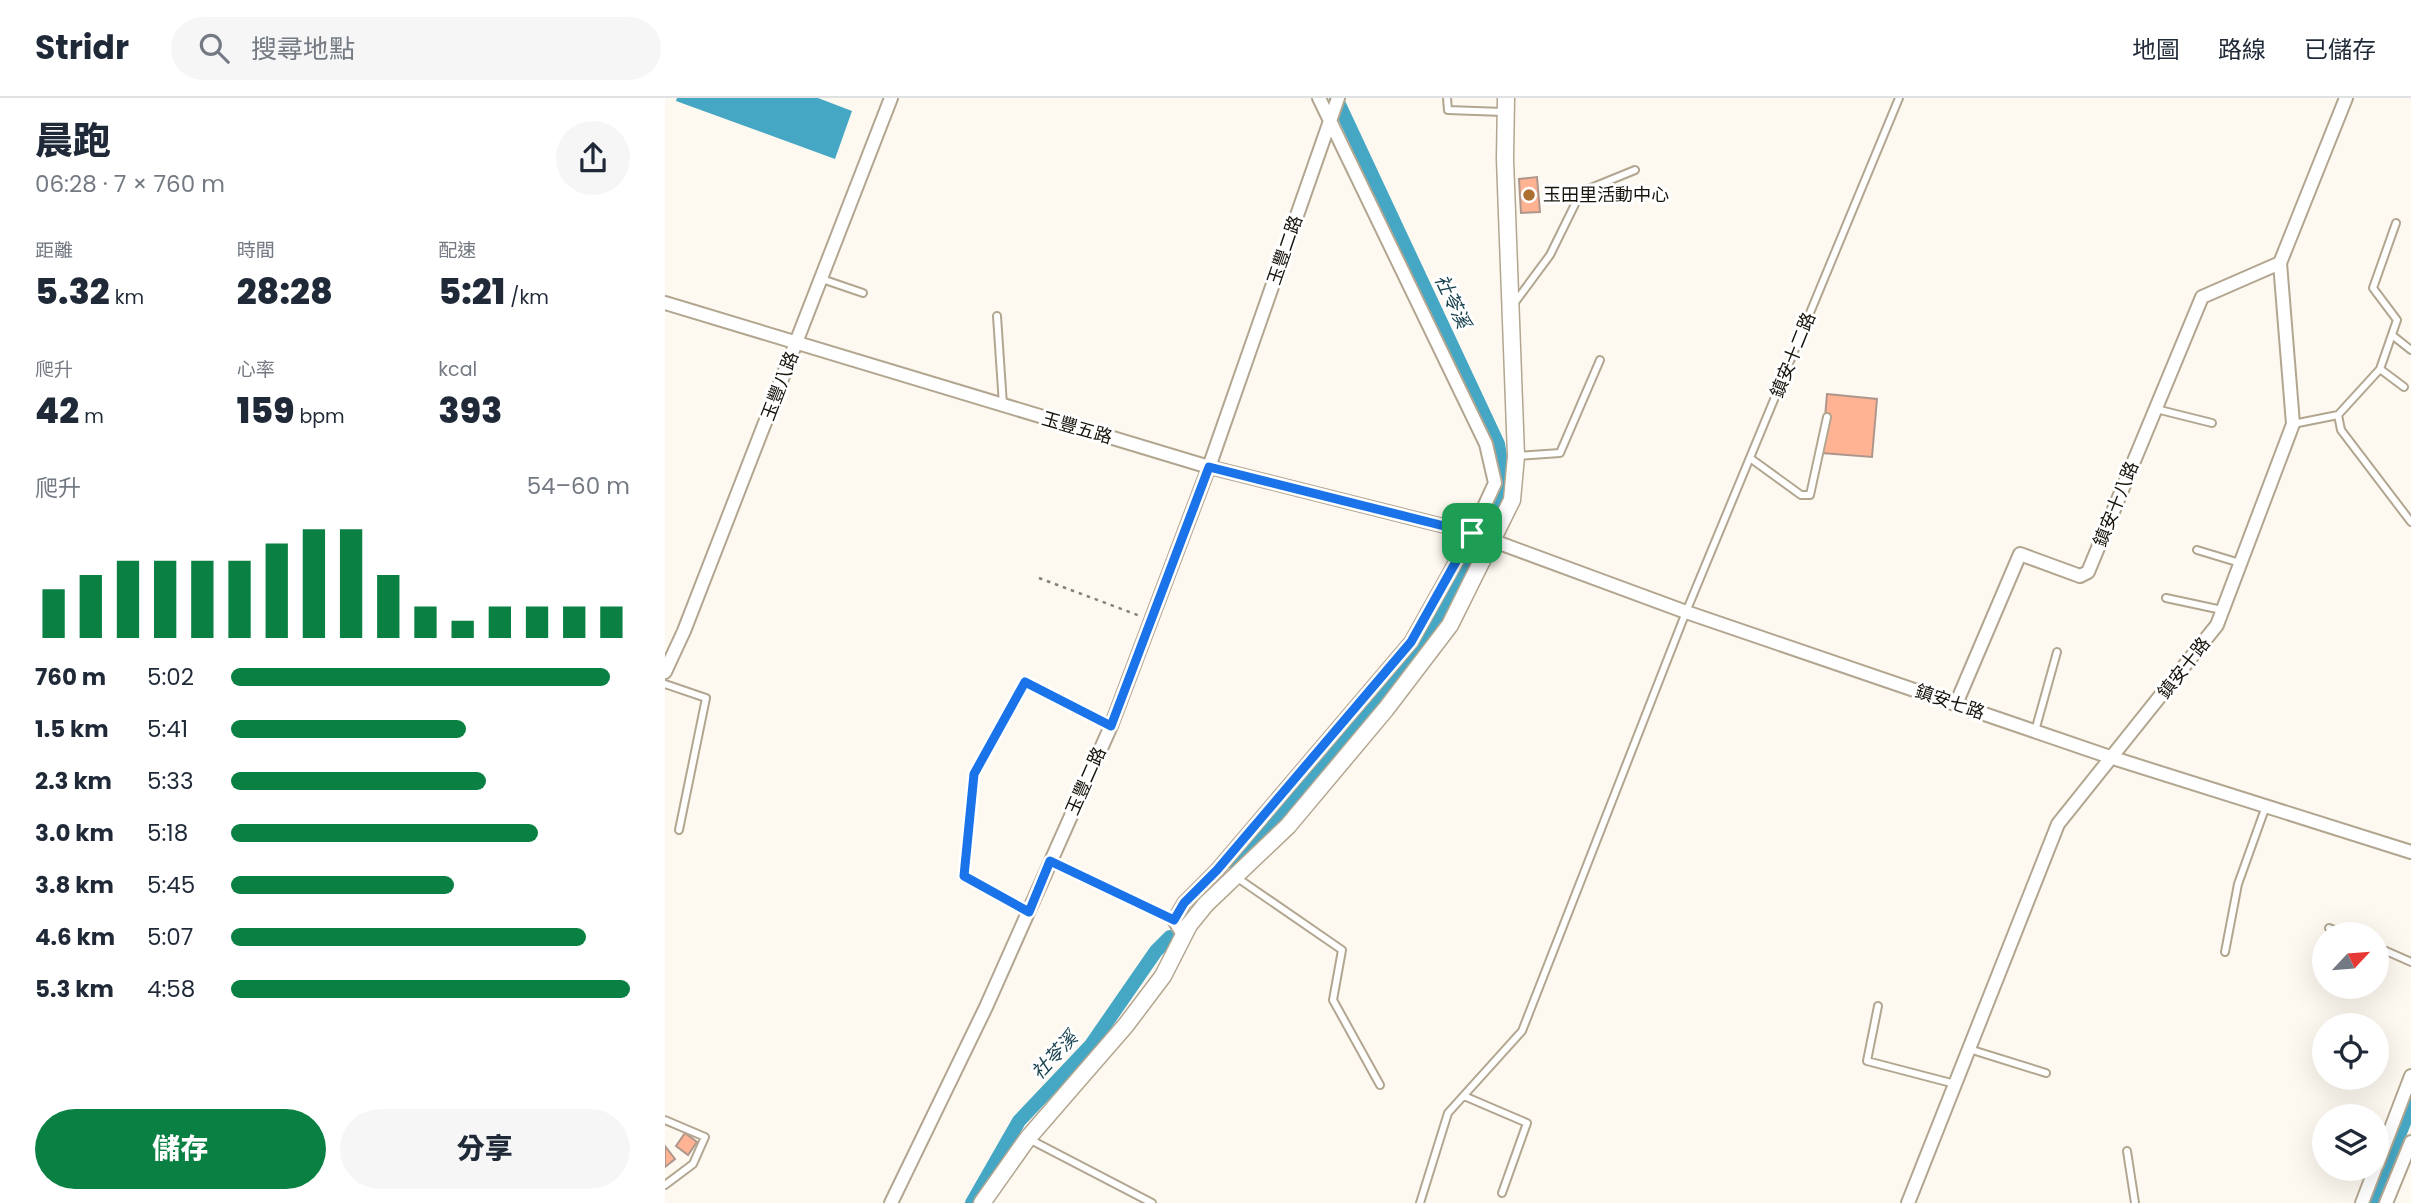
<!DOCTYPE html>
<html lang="zh-TW">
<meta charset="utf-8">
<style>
:root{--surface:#fff;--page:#f6f6f7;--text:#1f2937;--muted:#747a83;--line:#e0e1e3;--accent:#0b8043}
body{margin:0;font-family:Poppins,"Noto Sans TC",sans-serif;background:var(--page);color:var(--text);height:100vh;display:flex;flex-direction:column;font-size:26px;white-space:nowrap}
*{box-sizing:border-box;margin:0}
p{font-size:23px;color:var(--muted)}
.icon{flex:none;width:38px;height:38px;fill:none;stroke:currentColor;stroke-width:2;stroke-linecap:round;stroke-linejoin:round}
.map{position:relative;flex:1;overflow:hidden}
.panel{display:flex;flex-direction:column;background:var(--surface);width:665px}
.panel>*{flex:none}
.needle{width:46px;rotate:64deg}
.tools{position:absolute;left:1647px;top:824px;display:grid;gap:14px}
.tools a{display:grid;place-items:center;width:77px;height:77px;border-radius:50%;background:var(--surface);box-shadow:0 7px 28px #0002;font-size:35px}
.pin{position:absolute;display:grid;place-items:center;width:60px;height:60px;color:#fff;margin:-30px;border-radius:14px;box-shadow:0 4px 10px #0006}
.round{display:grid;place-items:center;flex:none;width:74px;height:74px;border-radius:37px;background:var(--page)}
.summary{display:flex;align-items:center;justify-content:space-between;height:119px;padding:0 35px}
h1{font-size:38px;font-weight:800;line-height:52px}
.figures{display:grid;grid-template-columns:repeat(3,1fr);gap:10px;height:119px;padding:7px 35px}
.figures div{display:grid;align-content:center}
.figures b{font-size:35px;font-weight:800}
.figures small{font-size:19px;font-weight:400}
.figures p{font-size:19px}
.chart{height:196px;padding:14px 35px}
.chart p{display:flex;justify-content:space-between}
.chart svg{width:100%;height:126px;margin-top:7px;stroke:var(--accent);stroke-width:6}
.cta{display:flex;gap:14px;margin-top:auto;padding:14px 35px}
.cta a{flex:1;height:80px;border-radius:42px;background:var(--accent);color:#fff;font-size:28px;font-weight:800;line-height:80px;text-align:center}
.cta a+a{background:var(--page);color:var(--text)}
ul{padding:0 35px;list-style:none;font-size:23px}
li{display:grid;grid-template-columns:112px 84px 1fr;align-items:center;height:52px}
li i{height:18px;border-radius:9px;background:var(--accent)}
header{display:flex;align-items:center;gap:42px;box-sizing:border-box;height:98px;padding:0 35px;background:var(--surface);border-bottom:2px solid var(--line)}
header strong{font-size:33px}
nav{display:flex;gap:38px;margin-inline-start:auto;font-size:24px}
.search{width:490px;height:63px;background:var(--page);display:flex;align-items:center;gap:18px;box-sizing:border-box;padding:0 24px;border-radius:38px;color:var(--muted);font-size:26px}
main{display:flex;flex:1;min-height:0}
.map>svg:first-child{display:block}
.water{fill:#46a7c4}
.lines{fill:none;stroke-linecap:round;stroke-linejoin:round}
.canal{stroke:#46a7c4;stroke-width:14}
.building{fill:#ffb393;stroke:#af968c;stroke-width:2}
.service-casing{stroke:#b2a690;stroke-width:10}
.minor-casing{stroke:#b2a690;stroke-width:16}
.tertiary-casing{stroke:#b2a690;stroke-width:19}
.path{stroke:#868279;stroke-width:2.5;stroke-dasharray:3.5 5;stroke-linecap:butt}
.service{stroke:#fff;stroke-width:6}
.minor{stroke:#fff;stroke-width:12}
.tertiary{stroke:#fff;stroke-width:16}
.route-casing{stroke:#fff;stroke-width:14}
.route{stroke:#1a73e8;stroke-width:9}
.poi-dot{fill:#ac7132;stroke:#fff;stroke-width:2.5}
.labels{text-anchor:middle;stroke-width:6;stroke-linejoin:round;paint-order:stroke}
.poi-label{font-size:18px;fill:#18140c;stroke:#fff;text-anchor:start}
.street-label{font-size:18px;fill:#18140c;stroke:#fff}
.water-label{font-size:19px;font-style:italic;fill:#133e4b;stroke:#fff}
</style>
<header>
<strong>Stridr</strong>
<div class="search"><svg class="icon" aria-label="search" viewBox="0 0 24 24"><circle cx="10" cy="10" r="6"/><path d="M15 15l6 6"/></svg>搜尋地點</div>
<nav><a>地圖</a><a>路線</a><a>已儲存</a></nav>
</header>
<main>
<section class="panel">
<div class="summary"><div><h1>晨跑</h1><p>06:28 · 7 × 760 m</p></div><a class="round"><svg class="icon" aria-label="share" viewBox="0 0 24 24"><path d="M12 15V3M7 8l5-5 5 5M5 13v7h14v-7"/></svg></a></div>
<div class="figures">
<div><p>距離</p><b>5.32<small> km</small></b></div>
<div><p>時間</p><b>28:28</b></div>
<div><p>配速</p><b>5:21<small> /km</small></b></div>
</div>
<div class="figures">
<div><p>爬升</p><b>42<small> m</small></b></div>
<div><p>心率</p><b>159<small> bpm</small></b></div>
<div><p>kcal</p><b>393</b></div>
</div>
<div class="chart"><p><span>爬升</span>54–60 m</p>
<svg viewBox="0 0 160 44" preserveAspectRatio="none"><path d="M5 44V27M15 44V22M25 44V17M35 44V17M45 44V17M55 44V17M65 44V11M75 44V6M85 44V6M95 44V22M105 44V33M115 44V38M125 44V33M135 44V33M145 44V33M155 44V33"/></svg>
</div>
<ul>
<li><b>760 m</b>5:02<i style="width:95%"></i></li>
<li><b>1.5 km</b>5:41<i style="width:59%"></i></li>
<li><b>2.3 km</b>5:33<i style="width:64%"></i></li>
<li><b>3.0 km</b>5:18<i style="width:77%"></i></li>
<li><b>3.8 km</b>5:45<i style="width:56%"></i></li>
<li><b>4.6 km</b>5:07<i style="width:89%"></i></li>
<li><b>5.3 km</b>4:58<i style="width:100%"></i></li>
</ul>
<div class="cta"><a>儲存</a><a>分享</a></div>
</section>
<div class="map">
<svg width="1746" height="1105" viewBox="0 0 1746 1105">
<rect width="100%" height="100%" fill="#fef9f0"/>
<path class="water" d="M 12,0 L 153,0 L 187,13 L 170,61 L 11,3 Z"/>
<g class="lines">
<path class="canal" d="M 671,0 L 833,346 C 839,379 838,397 821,428
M 571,768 L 594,743 L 771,526 L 810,449
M 307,1105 L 354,1023 L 426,947 L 491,853 L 505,839
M 1707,1105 L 1746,1007"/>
</g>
<path class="building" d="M 872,79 L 875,114 L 856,115 L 854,81 Z
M 1162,296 L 1212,301 L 1207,359 L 1157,355 Z
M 20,1035 L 32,1044 L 23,1057 L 11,1048 Z
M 0,1048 L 10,1061 L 0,1069 Z"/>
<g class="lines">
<g class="service-casing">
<path id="service" d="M 782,0 L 783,12 L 838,14
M 157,181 L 198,195
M 848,207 L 885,157 L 916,94 L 970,72
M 332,218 L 338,307
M 1727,237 L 1746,252
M 1715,271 L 1739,289
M 1491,311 L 1547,325
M 1673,317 L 1676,332 L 1746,424
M 1628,326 L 1673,317 L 1715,271 L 1732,222 L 1708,190 L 1731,125
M 851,358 L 895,355 L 935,262
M 1085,360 L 1136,397 L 1145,397 L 1162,319
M 1532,452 L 1575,465
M 1501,500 L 1557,512
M 0,586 L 41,600 L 14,732
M 1370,633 L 1392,554
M 385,763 L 509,822
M 571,779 L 677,852 L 668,902 L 715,987
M 364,814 L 299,778 L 309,676 L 360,584 L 446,628
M 1664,830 L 1680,836
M 1712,849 L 1746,864
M 1560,854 L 1573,786 L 1601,708
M 1213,908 L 1202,963 L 1290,986
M 1304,951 L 1381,975
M 799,998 L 862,1025 L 837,1095
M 0,1022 L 40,1039 L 28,1066 L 0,1087
M 364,1041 L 487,1105
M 1462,1053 L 1470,1105
M 755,1105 L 783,1015 L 857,933 L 1021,514 L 1234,0"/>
</g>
<g class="minor-casing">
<path id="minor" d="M 0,205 L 544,369 L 807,435 L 1021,514 L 1448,660 L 1746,754
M 0,574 L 19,533 L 226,0
M 1291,606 L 1355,456 L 1415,478 L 1423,474 L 1537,199 L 1615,165
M 519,838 L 509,822 L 519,805 L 552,772 L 746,544 L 807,435 L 830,385 L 821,346 L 654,0
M 1712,1067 L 1746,978
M 226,1105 L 321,909 L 446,628 L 544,369 L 673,0
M 1243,1105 L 1393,726 L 1552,527 L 1628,326 L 1615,165 L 1681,0
M 1697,1105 L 1710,1071
M 1721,1105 L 1746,1044"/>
</g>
<g class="tertiary-casing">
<path id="tertiary" d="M 317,1105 L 363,1040 L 461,927 L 498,878 L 524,827 L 541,806 L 623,728 L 721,611 L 785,527 L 847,402 L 851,358 L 840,61 L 841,0"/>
</g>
<path class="path" d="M 374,480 L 475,518"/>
<use href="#service" class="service"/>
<use href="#minor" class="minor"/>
<use href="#tertiary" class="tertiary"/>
</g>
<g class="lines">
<g class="route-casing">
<path id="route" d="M 544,369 L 807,435 L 746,544 L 552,772 L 519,805 L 509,822 L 385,763 L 364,814 L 299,778 L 309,676 L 360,584 L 446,628 Z"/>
</g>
<use href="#route" class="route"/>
</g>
<circle class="poi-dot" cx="864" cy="97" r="7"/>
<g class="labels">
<g class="poi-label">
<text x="878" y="103">玉田里活動中心</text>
</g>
<g class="street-label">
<text transform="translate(620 152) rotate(-71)" y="6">玉豐二路</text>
<text transform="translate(1128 257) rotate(-68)" y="6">鎮安十二路</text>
<text transform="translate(115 288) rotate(-69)" y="6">玉豐八路</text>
<text transform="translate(412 330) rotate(16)" y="6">玉豐五路</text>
<text transform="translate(1451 406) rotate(-68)" y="6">鎮安十八路</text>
<text transform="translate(1519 570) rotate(-52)" y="6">鎮安十路</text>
<text transform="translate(1285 604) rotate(19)" y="6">鎮安七路</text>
<text transform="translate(421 683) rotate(-66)" y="6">玉豐二路</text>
</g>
<g class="water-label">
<text transform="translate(788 203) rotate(65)" y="7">社苓溪</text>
<text transform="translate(389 957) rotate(-47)" y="7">社苓溪</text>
</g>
</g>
</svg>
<div class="tools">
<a><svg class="needle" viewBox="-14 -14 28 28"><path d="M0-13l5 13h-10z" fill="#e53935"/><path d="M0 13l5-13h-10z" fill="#747a83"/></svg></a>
<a><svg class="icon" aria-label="locate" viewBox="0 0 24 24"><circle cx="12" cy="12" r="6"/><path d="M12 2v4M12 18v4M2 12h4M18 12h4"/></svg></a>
<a><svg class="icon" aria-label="layers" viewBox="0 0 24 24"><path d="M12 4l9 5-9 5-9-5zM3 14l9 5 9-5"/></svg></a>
</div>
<div class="pin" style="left:807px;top:435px;background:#1e9e55"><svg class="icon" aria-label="arrive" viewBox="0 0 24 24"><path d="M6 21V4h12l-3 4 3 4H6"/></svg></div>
</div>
</main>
